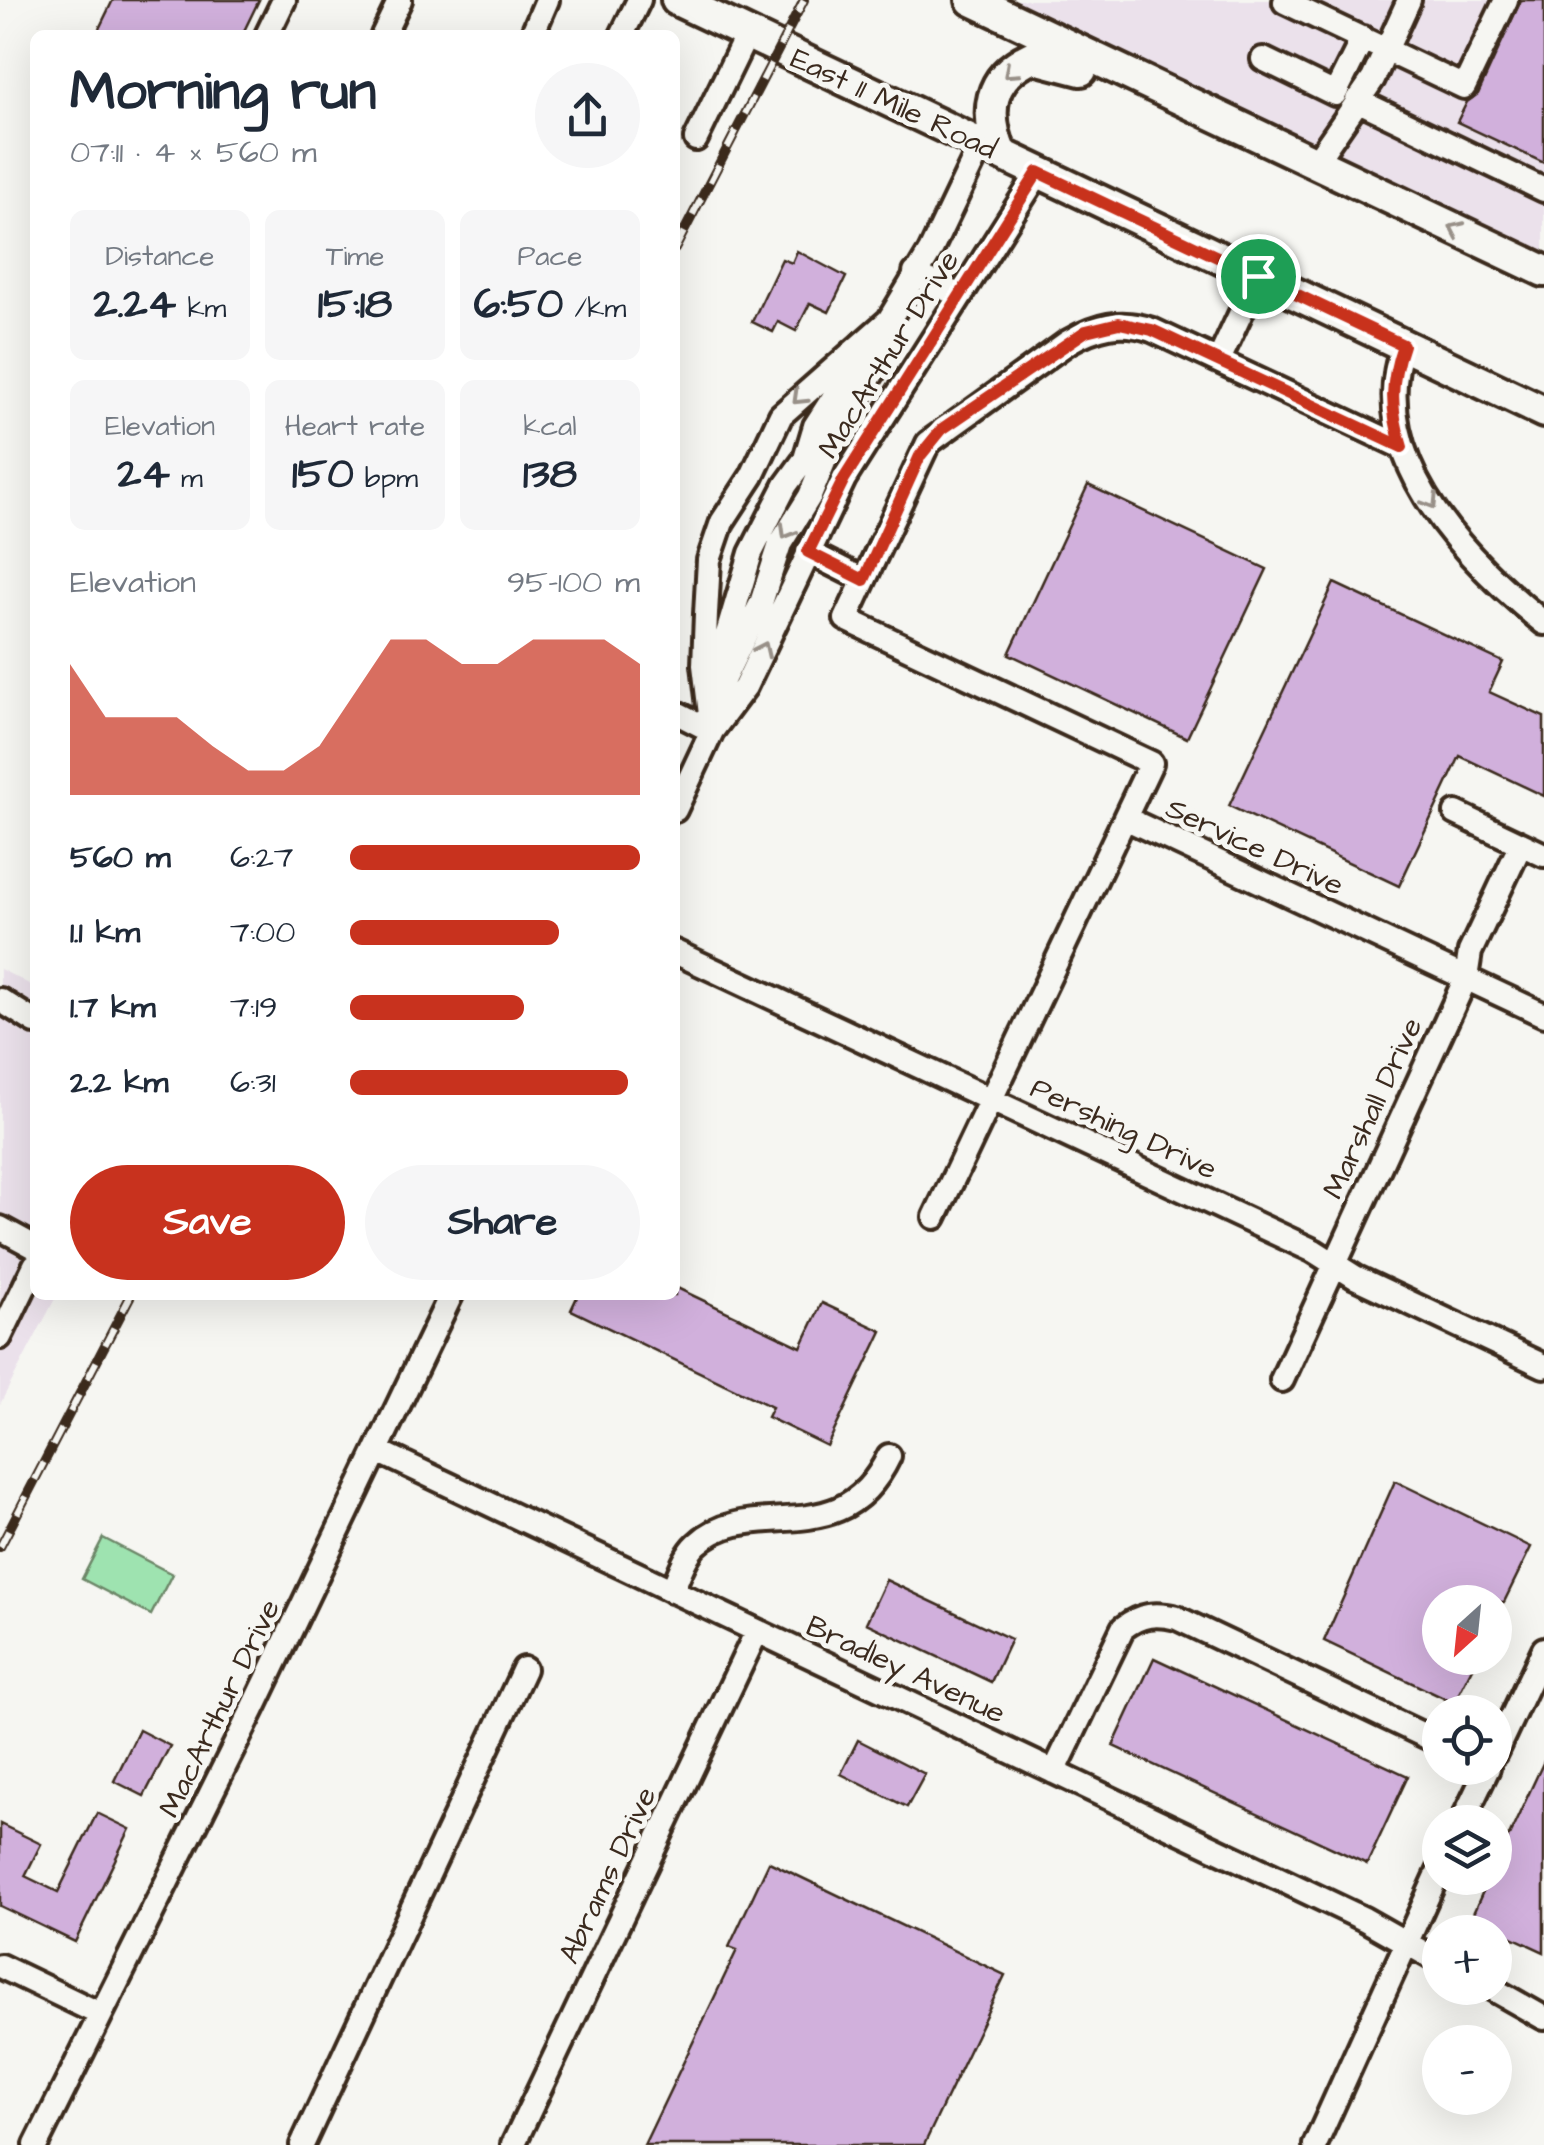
<!DOCTYPE html>
<meta charset="utf-8">
<style>
:root{--surface:#fff;--page:#f6f6f7;--text:#1f2937;--muted:#747a83;--accent:#c8321e}
body{margin:0;font-family:"Architects Daughter",sans-serif;background:var(--page);color:var(--text);height:100vh;display:flex;flex-direction:column;font-size:38px;white-space:nowrap}
*{box-sizing:border-box;margin:0}
p{font-size:32px;color:var(--muted)}
.icon{flex:none;width:55px;height:55px;fill:none;stroke:currentColor;stroke-width:2;stroke-linecap:round;stroke-linejoin:round}
.map{position:relative;flex:1;overflow:hidden}
.drawer{position:absolute;left:30px;top:30px;width:650px;height:1270px;display:flex;flex-direction:column;background:var(--surface);border-radius:15px;box-shadow:0 10px 40px #0002}
.drawer>*{flex:none}
.needle{width:65px;rotate:207deg}
.tools{position:absolute;left:1422px;top:1585px;display:grid;gap:20px}
.tools a{display:grid;place-items:center;width:90px;height:90px;border-radius:50%;background:var(--surface);box-shadow:0 10px 40px #0002;font-size:50px}
.pin{position:absolute;display:grid;place-items:center;width:85px;height:85px;color:#fff;margin:-42px;border:5px solid #fff;border-radius:50%;box-shadow:0 2px 10px #0007}
.round{display:grid;place-items:center;flex:none;width:105px;height:105px;border-radius:52px;background:var(--page)}
.summary{display:flex;align-items:center;justify-content:space-between;height:170px;padding:0 40px}
h1{font-size:55px;font-weight:800;line-height:75px}
.metrics{display:grid;grid-template-columns:repeat(3,1fr);gap:15px;height:170px;padding:10px 40px}
.metrics div{display:grid;align-content:center;border-radius:15px;background:var(--page);text-align:center}
.metrics b{font-size:42px;font-weight:800}
.metrics small{font-size:28px;font-weight:400}
.metrics p{font-size:28px}
.chart{height:280px;padding:20px 40px}
.chart p{display:flex;justify-content:space-between}
.chart svg{width:100%;height:180px;margin-top:10px;fill:var(--accent);opacity:.7}
.action{display:flex;gap:20px;margin-top:auto;padding:20px 40px}
.action a{flex:1;height:115px;border-radius:60px;background:var(--accent);color:#fff;font-size:40px;font-weight:800;line-height:115px;text-align:center}
.action a+a{background:var(--page);color:var(--text)}
ul{padding:0 40px;list-style:none;font-size:32px}
li{display:grid;grid-template-columns:160px 120px 1fr;align-items:center;height:75px}
li i{height:25px;border-radius:12px;background:var(--accent)}
.map>svg:first-child{display:block}
.built{fill:#ebe1eb}
.green{fill:#9ee3b0;stroke:#6c8667;stroke-width:2.5}
.building{fill:#d1b0dc;stroke:#3b2a1e;stroke-width:2.5}
.lines{fill:none;stroke-linecap:round;stroke-linejoin:round}
.minor-casing{stroke:#3b2a1e;stroke-width:30}
.major-casing{stroke:#3b2a1e;stroke-width:38}
.minor{stroke:#f6f6f2;stroke-width:22}
.major{stroke:#f6f6f2;stroke-width:30}
.rail-casing{stroke:#3b2a1e;stroke-width:10}
.rail{stroke:#f6f6f2;stroke-width:6;stroke-dasharray:19;stroke-linecap:butt}
.oneway{stroke:#989088}
.route-casing{stroke:#fff;stroke-width:20}
.route{stroke:#c8321e;stroke-width:12}
.labels{text-anchor:middle;stroke-width:10;stroke-linejoin:round;paint-order:stroke}
.street-label{font-size:30px;fill:#3b2a1e;stroke:#f6f6f2}
</style>
<div class="map">
<svg width="1544" height="2145" viewBox="0 0 1544 2145">
<rect width="100%" height="100%" fill="#f6f6f2"/>
<filter id="ink" filterUnits="userSpaceOnUse"><feTurbulence type="fractalNoise" baseFrequency=".01" numOctaves="2"/><feDisplacementMap in="SourceGraphic" scale="20" xChannelSelector="R" yChannelSelector="G"/><feConvolveMatrix kernelMatrix="1 2 1 2 8 2 1 2 1" color-interpolation-filters="sRGB"/></filter>
<g filter="url(#ink)">
<path class="built" d="M 996,0 L 1544,0 L 1544,261 Z
M 0,969 L 35,987 L 35,1295 L 57,1295 L 0,1404 Z"/>
<path class="green" d="M 103,1538 L 172,1574 L 151,1615 L 82,1579 Z"/>
<path class="building" d="M 113,0 L 259,0 L 242,35 L 96,35 Z
M 1521,0 L 1544,0 L 1544,163 L 1457,122 L 1467,102 L 1478,94 Z
M 797,251 L 846,277 L 829,312 L 810,303 L 796,331 L 778,322 L 773,332 L 752,322 L 782,259 L 792,263 Z
M 1088,485 L 1267,569 L 1187,738 L 1009,654 Z
M 1334,583 L 1503,662 L 1489,692 L 1544,717 L 1544,796 L 1460,756 L 1399,886 L 1229,806 Z
M 675,1287 L 801,1347 L 822,1303 L 882,1331 L 827,1446 L 767,1417 L 772,1407 L 571,1310 L 578,1295 L 675,1295 Z
M 1395,1481 L 1531,1547 L 1504,1602 L 1440,1602 L 1440,1658 L 1477,1658 L 1454,1703 L 1324,1641 Z
M 886,1580 L 1011,1639 L 991,1682 L 866,1623 Z
M 1154,1658 L 1408,1776 L 1367,1864 L 1113,1746 Z
M 139,1730 L 170,1746 L 144,1796 L 114,1781 Z
M 858,1740 L 925,1774 L 907,1807 L 841,1774 Z
M 1544,1761 L 1544,1952 L 1471,1918 L 1489,1878 L 1495,1878 L 1495,1866 Z
M 97,1813 L 130,1829 L 75,1942 L 0,1906 L 0,1824 L 41,1844 L 25,1876 L 58,1892 Z
M 769,1862 L 1005,1975 L 924,2145 L 644,2145 L 737,1950 L 729,1947 Z"/>
<g class="lines">
<g class="minor-casing">
<path id="minor" d="M 1285,2 L 1464,87 L 1506,0
M 267,35 L 284,0
M 383,35 L 400,0
M 532,35 L 547,0
M 622,35 L 639,0
M 1263,59 L 1335,94 L 1363,38
M 1357,100 L 1544,190
M 696,139 L 747,34
M 1315,163 L 1373,79 L 1409,0
M 915,273 L 959,296
M 1403,345 C 1365,456 1463,558 1544,623
M 1219,360 L 1258,276
M 808,552 L 864,580
M 717,668 L 751,553 L 786,485 L 805,459 L 815,426 L 866,347
M 710,707 L 761,603 L 780,544 L 810,496 L 836,433 L 872,374 L 889,320
M 675,712 L 712,731
M 712,731 L 704,665 L 706,614 L 709,560 L 722,522 L 752,476 L 781,415 L 889,320 L 930,252 L 981,145
M 675,810 L 712,731 L 745,687 L 844,479 L 1039,172
M 1456,813 L 1544,855
M 1125,818 L 1544,1015
M 675,952 L 1314,1251 L 1355,1277 L 1544,1366
M 0,1000 L 35,1022
M 935,1217 L 1151,763 L 846,619 L 928,443 L 1068,342 C 1096,326 1121,319 1152,330 L 1402,447
M 0,1228 L 35,1247
M 0,1337 L 35,1265
M 1282,1380 L 1466,978 L 1470,952 L 1521,844
M 378,1451 L 1364,1919 L 1440,1962
M 672,1591 C 679,1575 685,1555 697,1544 C 752,1492 841,1557 889,1456
M 1495,1753 L 1544,1649
M 1054,1772 L 1123,1628 C 1141,1614 1156,1613 1177,1618 L 1440,1743
M 1462,1822 L 1488,1768
M 0,1966 L 100,2014
M 1491,1988 L 1544,2018
M 36,2145 L 253,1709 L 451,1295
M 302,2145 L 524,1669
M 513,2145 L 757,1631
M 1315,2145 L 1440,1869"/>
</g>
<g class="major-casing">
<path id="major" d="M 677,0 L 1544,412
M 972,0 L 1544,271
M 1001,154 C 984,113 988,77 1031,57 L 1081,70"/>
</g>
<use href="#minor" class="minor"/>
<use href="#major" class="major"/>
<g class="rail-casing">
<path id="rail" d="M 675,249 L 804,0
M 0,1547 L 131,1295"/>
</g>
<use href="#rail" class="rail"/>
</g>
<defs><path id="oneway-chevron" d="M-2-3.5L2.5 0L-2 3.5" fill="none" stroke-width="1.6" stroke-linecap="round" stroke-linejoin="round" transform="scale(2.5)"/></defs>
<g class="oneway">
<use href="#oneway-chevron" transform="translate(1010 72) rotate(138)"/>
<use href="#oneway-chevron" transform="translate(1456 229) rotate(-155)"/>
<use href="#oneway-chevron" transform="translate(799 398) rotate(136)"/>
<use href="#oneway-chevron" transform="translate(1431 502) rotate(58)"/>
<use href="#oneway-chevron" transform="translate(787 532) rotate(120)"/>
<use href="#oneway-chevron" transform="translate(763 649) rotate(-65)"/>
</g>
</g>
<g class="lines" filter="url(#ink)">
<g class="route-casing">
<path id="route" d="M 1038,172 L 1403,345 C 1390,382 1390,409 1402,447 L 1152,330 L 1119,323 L 1086,331 L 942,429 L 920,456 L 864,580 L 808,552 L 844,479 Z"/>
</g>
<use href="#route" class="route"/>
</g>
<g class="labels">
<g class="street-label">
<text transform="translate(894 103) rotate(25)" y="10">East 11 Mile Road</text>
<text transform="translate(888 354) rotate(-58)" y="10">MacArthur Drive</text>
<text transform="translate(1255 846) rotate(25)" y="10">Service Drive</text>
<text transform="translate(1372 1108) rotate(-65)" y="10">Marshall Drive</text>
<text transform="translate(1124 1128) rotate(25)" y="10">Pershing Drive</text>
<text transform="translate(906 1669) rotate(25)" y="10">Bradley Avenue</text>
<text transform="translate(219 1708) rotate(-64)" y="10">MacArthur Drive</text>
<text transform="translate(607 1875) rotate(-65)" y="10">Abrams Drive</text>
</g>
</g>
</svg>
<div class="tools">
<a><svg class="needle" viewBox="-14 -14 28 28"><path d="M0-13l5 13h-10z" fill="#e53935"/><path d="M0 13l5-13h-10z" fill="#747a83"/></svg></a>
<a><svg class="icon" aria-label="locate" viewBox="0 0 24 24"><circle cx="12" cy="12" r="6"/><path d="M12 2v4M12 18v4M2 12h4M18 12h4"/></svg></a>
<a><svg class="icon" aria-label="layers" viewBox="0 0 24 24"><path d="M12 4l9 5-9 5-9-5zM3 14l9 5 9-5"/></svg></a>
<a>+</a>
<a>−</a>
</div>
<div class="pin" style="left:1258px;top:276px;background:#1e9e55"><svg class="icon" aria-label="arrive" viewBox="0 0 24 24"><path d="M6 21V4h12l-3 4 3 4H6"/></svg></div>
<section class="drawer">
<div class="summary"><div><h1>Morning run</h1><p>07:11 · 4 × 560 m</p></div><a class="round"><svg class="icon" aria-label="share" viewBox="0 0 24 24"><path d="M12 15V3M7 8l5-5 5 5M5 13v7h14v-7"/></svg></a></div>
<div class="metrics">
<div><p>Distance</p><b>2.24<small> km</small></b></div>
<div><p>Time</p><b>15:18</b></div>
<div><p>Pace</p><b>6:50<small> /km</small></b></div>
</div>
<div class="metrics">
<div><p>Elevation</p><b>24<small> m</small></b></div>
<div><p>Heart rate</p><b>150<small> bpm</small></b></div>
<div><p>kcal</p><b>138</b></div>
</div>
<div class="chart"><p><span>Elevation</span>95–100 m</p>
<svg viewBox="0 0 160 44" preserveAspectRatio="none"><path d="M0 44V12L10 25L20 25L30 25L40 32L50 38L60 38L70 32L80 19L90 6L100 6L110 12L120 12L130 6L140 6L150 6L160 12V44z"/></svg>
</div>
<ul>
<li><b>560 m</b>6:27<i style="width:100%"></i></li>
<li><b>1.1 km</b>7:00<i style="width:72%"></i></li>
<li><b>1.7 km</b>7:19<i style="width:60%"></i></li>
<li><b>2.2 km</b>6:31<i style="width:96%"></i></li>
</ul>
<div class="action"><a>Save</a><a>Share</a></div>
</section>
</div>
